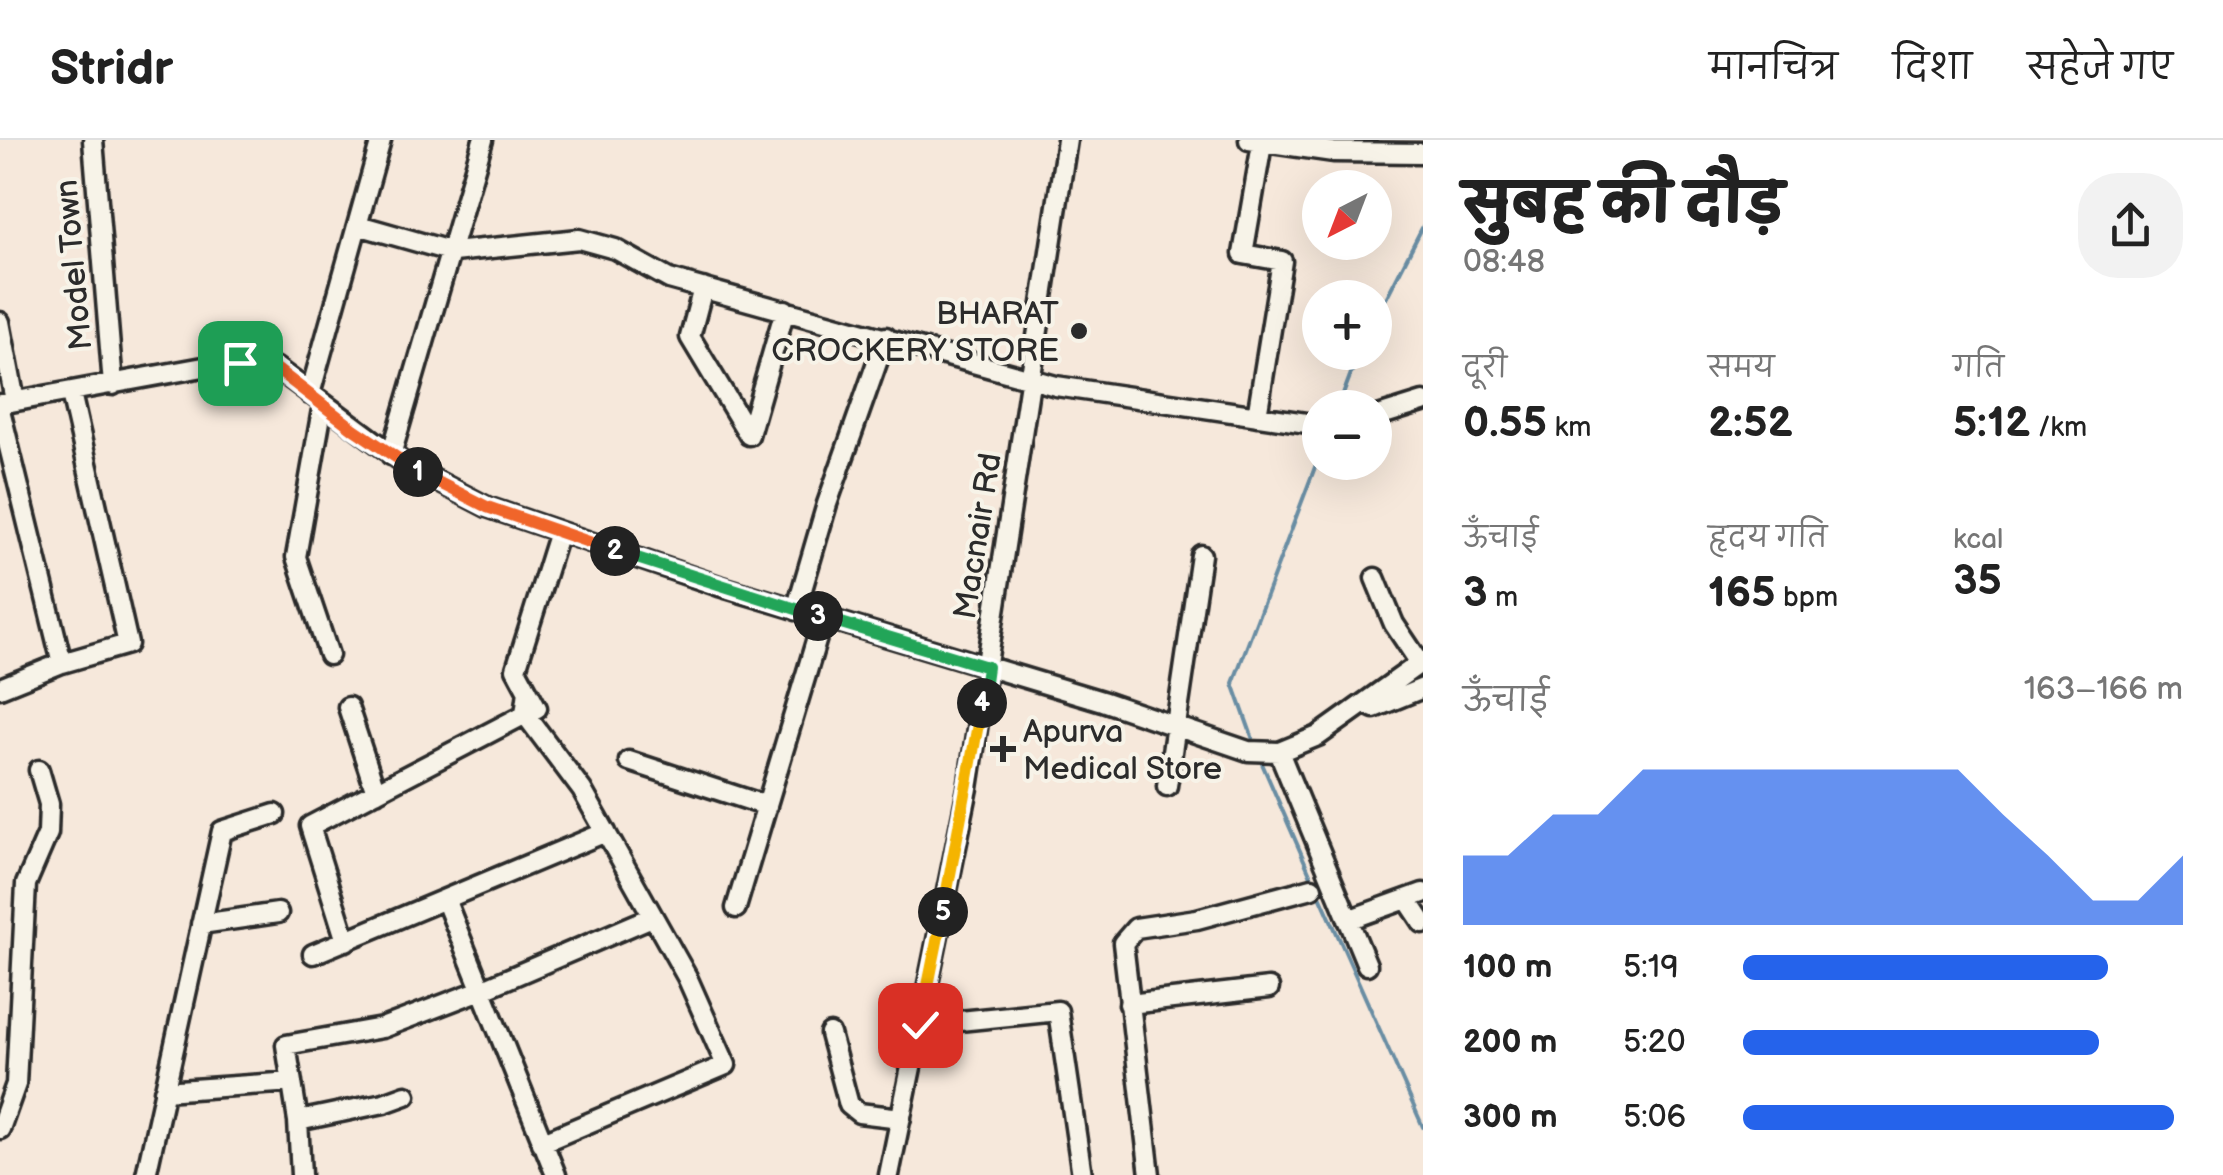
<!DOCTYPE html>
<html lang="hi">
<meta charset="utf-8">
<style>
:root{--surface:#fff;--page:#f2f2f2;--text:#222;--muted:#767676;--line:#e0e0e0;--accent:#2563eb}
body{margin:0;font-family:"Balsamiq Sans","Playpen Sans Deva",sans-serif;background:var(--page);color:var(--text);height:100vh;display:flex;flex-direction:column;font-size:38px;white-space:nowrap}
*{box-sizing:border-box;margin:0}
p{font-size:32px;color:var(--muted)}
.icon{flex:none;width:55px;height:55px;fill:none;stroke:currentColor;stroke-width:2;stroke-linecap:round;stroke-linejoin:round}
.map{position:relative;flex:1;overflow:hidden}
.drawer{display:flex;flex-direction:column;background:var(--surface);width:800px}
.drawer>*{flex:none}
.needle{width:65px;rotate:222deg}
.buttons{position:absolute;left:1302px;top:30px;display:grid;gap:20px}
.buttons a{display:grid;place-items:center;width:90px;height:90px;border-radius:50%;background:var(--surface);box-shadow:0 10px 40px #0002;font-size:50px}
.pin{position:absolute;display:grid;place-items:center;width:85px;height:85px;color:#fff;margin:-42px;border-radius:20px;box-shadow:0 5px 15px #0006}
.km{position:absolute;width:50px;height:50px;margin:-25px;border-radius:50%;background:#222;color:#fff;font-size:28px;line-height:50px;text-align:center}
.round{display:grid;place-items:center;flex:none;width:105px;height:105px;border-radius:40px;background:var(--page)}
.summary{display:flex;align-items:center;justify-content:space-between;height:170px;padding:0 40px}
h1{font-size:55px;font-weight:800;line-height:75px}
.figures{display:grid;grid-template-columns:repeat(3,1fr);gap:15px;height:170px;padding:10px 40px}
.figures div{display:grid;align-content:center}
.figures b{font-size:42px;font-weight:800}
.figures small{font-size:28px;font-weight:400}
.figures p{font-size:28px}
.chart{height:280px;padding:20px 40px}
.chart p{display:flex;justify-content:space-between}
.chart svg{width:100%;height:180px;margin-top:10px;fill:var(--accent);opacity:.7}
ul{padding:0 40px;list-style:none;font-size:32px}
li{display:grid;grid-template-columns:160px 120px 1fr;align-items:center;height:75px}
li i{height:25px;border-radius:12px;background:var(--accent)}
header{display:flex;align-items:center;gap:60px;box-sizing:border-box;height:140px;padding:0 50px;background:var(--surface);border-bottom:2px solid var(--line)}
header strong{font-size:48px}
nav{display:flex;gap:55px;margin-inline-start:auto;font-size:35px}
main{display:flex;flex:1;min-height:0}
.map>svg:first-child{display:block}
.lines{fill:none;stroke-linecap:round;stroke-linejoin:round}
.stream{stroke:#698da3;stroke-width:4}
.minor-casing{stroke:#2b2b2b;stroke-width:25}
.minor{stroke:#f7f3e8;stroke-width:18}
.split-1-casing{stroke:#fff;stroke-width:20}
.split-2-casing{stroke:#fff;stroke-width:20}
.split-3-casing{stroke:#fff;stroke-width:20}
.split-4-casing{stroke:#fff;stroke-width:20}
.split-5-casing{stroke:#fff;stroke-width:20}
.split-6-casing{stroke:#fff;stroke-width:20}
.split-1{stroke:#f0652b;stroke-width:12}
.split-2{stroke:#f0652b;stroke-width:12}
.split-3{stroke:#22a559;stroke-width:12}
.split-4{stroke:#22a559;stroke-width:12}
.split-5{stroke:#f5b400;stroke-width:12}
.split-6{stroke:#f5b400;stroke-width:12}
.poi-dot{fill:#2b2b2b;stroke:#f7f3e8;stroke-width:4}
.labels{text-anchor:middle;stroke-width:8;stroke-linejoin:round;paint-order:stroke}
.street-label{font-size:32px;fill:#2b2b2b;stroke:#f7f3e8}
.poi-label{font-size:32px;fill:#2b2b2b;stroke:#f7f3e8;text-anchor:end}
</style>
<header>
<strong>Stridr</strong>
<nav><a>मानचित्र</a><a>दिशा</a><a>सहेजे गए</a></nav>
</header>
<main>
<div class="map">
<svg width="1423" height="1035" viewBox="0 0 1423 1035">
<rect width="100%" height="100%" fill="#f6e8db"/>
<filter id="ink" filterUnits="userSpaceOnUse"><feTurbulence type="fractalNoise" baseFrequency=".01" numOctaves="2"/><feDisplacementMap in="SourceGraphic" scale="20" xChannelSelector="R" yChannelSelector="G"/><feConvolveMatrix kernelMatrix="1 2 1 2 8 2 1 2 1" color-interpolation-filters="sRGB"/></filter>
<g filter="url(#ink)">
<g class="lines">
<path class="stream" d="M 1375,180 L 1423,86
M 1338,268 L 1359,212
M 1255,605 L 1233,543 L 1320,314
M 1260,619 L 1314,743
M 1318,751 L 1423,987"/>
<g class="minor-casing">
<path id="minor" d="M 93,0 L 113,245
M 1249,0 L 1333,12 L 1423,13
M 358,85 L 453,112 L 579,99 L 615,109 L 669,139 L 1056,246 L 1320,285
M 703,148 L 690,197 L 749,295 L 785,170
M 0,182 L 15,261
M 310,254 L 381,0
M 0,264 L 220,224 L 275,227 L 408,326 L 487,367 L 719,446 L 1102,561 L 1248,611 L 1279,612 L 1318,596 L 1423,521
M 323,264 L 296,417 L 329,515
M 0,270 L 62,523
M 1257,276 L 1282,121 L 1243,114 L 1262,4
M 1375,277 L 1423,262
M 391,315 L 483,0
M 1375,438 L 1394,484 L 1420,523
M 796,470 L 827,364 L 886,197
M 0,548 L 62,523 L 128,504 L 71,253
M 528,551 L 525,574 L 582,650 L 687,837 L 726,925 L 541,1003
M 1370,566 L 1374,568 L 1423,548
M 348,567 L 376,652
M 1279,612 L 1367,825
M 629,621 L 767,666
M 1167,646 L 1201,415
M 445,759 L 556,1035
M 1407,759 L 1423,783
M 736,768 L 823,478
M 1348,780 L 1423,753
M 201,784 L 278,773
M 346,801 L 310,686 L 537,568 L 516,529 L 559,392
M 313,814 L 606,692
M 1129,864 L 1269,848
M 920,885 L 1058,871 L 1082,1035
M 830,894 L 849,965 L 859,973 L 901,978
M 164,951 L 292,942
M 298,981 L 384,963 L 406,955
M 0,989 L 16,944 L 26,744 L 48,693 L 49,664 L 39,630
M 146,1035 L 222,691 L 275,674
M 301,1035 L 298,981 L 286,905 L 382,888 L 481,850 L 652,777
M 889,1035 L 968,648 L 1067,0
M 1150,1035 L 1123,803 L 1136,788 L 1197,779 L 1312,748"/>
</g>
<use href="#minor" class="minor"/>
</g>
</g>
<g class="lines" filter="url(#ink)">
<g class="split-1-casing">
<path id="split-1" d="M 240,223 L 275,228 L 354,289 L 418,332"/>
</g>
<g class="split-2-casing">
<path id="split-2" d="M 418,332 L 487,367 L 615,411"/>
</g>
<g class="split-3-casing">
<path id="split-3" d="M 615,411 L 818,476"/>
</g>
<g class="split-4-casing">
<path id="split-4" d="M 818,476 L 987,527 L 982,563"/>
</g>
<g class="split-5-casing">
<path id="split-5" d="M 943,772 L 982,563"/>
</g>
<g class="split-6-casing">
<path id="split-6" d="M 920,885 L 943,772"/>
</g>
<use href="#split-1" class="split-1"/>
<use href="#split-2" class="split-2"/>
<use href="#split-3" class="split-3"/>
<use href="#split-4" class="split-4"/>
<use href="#split-5" class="split-5"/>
<use href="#split-6" class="split-6"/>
</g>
<g class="poi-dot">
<circle cx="1079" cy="191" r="10"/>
<path d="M998 594h10v10h10v10h-10v10h-10v-10h-10v-10h10z"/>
</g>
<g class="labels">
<g class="street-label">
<text transform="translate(73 125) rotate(-95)" y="11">Model Town</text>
<text transform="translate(977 396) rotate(-81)" y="11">Macnair Rd</text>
</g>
<g class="poi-label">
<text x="1059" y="184">BHARAT<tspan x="1059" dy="37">CROCKERY STORE</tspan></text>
<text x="1023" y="602" text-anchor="start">Apurva<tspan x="1023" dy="37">Medical Store</tspan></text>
</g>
</g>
</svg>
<div class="buttons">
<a><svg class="needle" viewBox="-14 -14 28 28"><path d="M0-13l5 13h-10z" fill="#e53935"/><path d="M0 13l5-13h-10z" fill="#767676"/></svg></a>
<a>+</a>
<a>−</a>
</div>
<div class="pin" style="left:240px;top:223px;background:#1e9e55"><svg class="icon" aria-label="arrive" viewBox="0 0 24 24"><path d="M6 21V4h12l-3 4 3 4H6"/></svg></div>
<div class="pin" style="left:920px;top:885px;background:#d93025"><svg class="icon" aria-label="check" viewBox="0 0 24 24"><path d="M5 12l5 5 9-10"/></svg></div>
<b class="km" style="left:418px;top:332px">1</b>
<b class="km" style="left:615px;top:411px">2</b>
<b class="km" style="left:818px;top:476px">3</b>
<b class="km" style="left:982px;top:563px">4</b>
<b class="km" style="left:943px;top:772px">5</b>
</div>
<section class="drawer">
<div class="summary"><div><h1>सुबह की दौड़</h1><p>08:48</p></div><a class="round"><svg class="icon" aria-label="share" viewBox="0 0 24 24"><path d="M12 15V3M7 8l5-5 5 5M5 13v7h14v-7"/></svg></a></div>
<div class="figures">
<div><p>दूरी</p><b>0.55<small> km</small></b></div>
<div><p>समय</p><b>2:52</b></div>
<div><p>गति</p><b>5:12<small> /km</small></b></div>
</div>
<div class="figures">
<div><p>ऊँचाई</p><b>3<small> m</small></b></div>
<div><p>हृदय गति</p><b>165<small> bpm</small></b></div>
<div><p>kcal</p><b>35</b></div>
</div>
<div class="chart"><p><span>ऊँचाई</span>163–166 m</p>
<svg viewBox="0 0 160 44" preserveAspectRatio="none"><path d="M0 44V27L10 27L20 17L30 17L40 6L50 6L60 6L70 6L80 6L90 6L100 6L110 6L120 17L130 27L140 38L150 38L160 27V44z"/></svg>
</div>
<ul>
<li><b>100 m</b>5:19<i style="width:83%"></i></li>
<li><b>200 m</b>5:20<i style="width:81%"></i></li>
<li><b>300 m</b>5:06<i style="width:98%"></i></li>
</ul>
</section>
</main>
